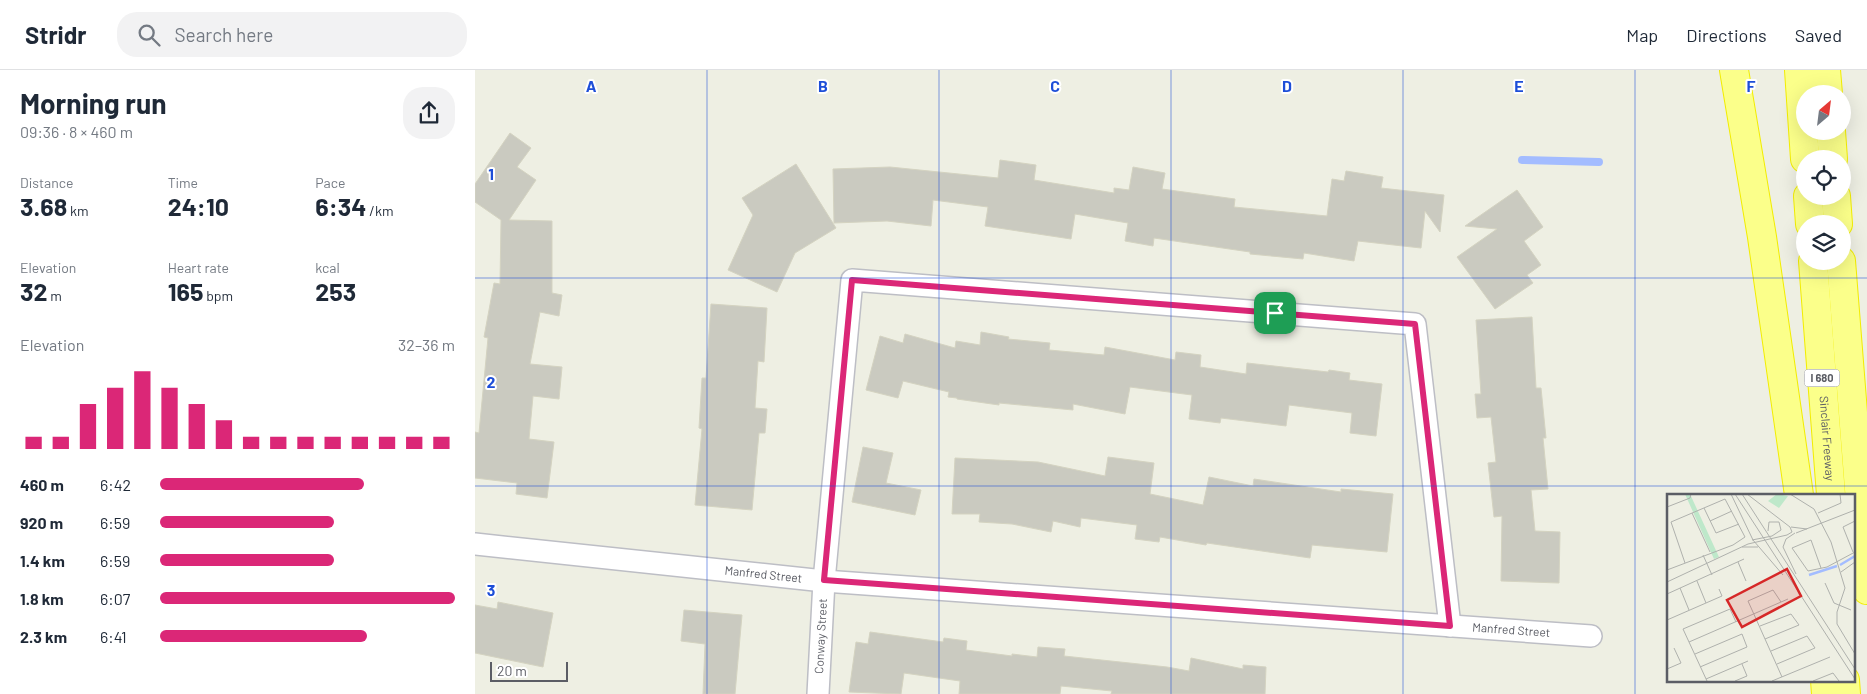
<!DOCTYPE html>
<meta charset="utf-8">
<style>
:root{--surface:#fff;--page:#f2f2f3;--text:#1f2937;--muted:#747a83;--line:#e0e1e3;--accent:#db2777}
body{margin:0;font-family:Barlow,sans-serif;background:var(--page);color:var(--text);height:100vh;display:flex;flex-direction:column;font-size:19px;white-space:nowrap}
*{box-sizing:border-box;margin:0}
p{font-size:16px;color:var(--muted)}
.icon{flex:none;width:28px;height:28px;fill:none;stroke:currentColor;stroke-width:2;stroke-linecap:round;stroke-linejoin:round}
.map{position:relative;flex:1;overflow:hidden}
.side{display:flex;flex-direction:column;background:var(--surface);width:475px}
.side>*{flex:none}
.needle{width:32px;rotate:28deg}
.tools{position:absolute;left:1321px;top:15px;display:grid;gap:10px}
.tools a{display:grid;place-items:center;width:55px;height:55px;border-radius:50%;background:var(--surface);box-shadow:0 5px 20px #0002;font-size:25px}
.scale{position:absolute;left:15px;bottom:12px;width:78px;box-sizing:border-box;padding-left:5px;border:2px solid #5b5d65;border-top:0;font-size:14px;line-height:18px;white-space:nowrap;color:#5b5d65;-webkit-text-stroke:4px #fff;paint-order:stroke}
.pin{position:absolute;display:grid;place-items:center;width:42px;height:42px;color:#fff;margin:-21px;border-radius:10px;box-shadow:0 2px 8px #0006}
.round{display:grid;place-items:center;flex:none;width:52px;height:52px;border-radius:20px;background:var(--page)}
.summary{display:flex;align-items:center;justify-content:space-between;height:85px;padding:0 20px}
h1{font-size:28px;font-weight:700;line-height:38px}
.stats{display:grid;grid-template-columns:repeat(3,1fr);gap:8px;height:85px;padding:5px 20px}
.stats div{display:grid;align-content:center}
.stats b{font-size:25px;font-weight:700}
.stats small{font-size:14px;font-weight:400}
.stats p{font-size:14px}
.chart{height:140px;padding:10px 20px}
.chart p{display:flex;justify-content:space-between}
.chart svg{width:100%;height:90px;margin-top:5px;stroke:var(--accent);stroke-width:6}
ul{padding:0 20px;list-style:none;font-size:16px}
li{display:grid;grid-template-columns:80px 60px 1fr;align-items:center;height:38px}
li i{height:12px;border-radius:6px;background:var(--accent)}
header{display:flex;align-items:center;gap:30px;box-sizing:border-box;height:70px;padding:0 25px;background:var(--surface);border-bottom:1px solid var(--line)}
header strong{font-size:24px}
nav{display:flex;gap:28px;margin-inline-start:auto;font-size:18px}
.search{width:350px;height:45px;background:var(--page);display:flex;align-items:center;gap:12px;box-sizing:border-box;padding:0 18px;border-radius:20px;color:var(--muted);font-size:19px}
main{display:flex;flex:1;min-height:0}
.map>svg:first-child{display:block}
.lines{fill:none;stroke-linecap:round;stroke-linejoin:round}
.stream{stroke:#a3bcff;stroke-width:8}
.building{fill:#cacac0;stroke:#d4d3c1}
.minor-casing{stroke:#bdbec5;stroke-width:24}
.motorway-casing{stroke:#f2ed00;stroke-width:30}
.minor{stroke:#fff;stroke-width:21}
.motorway{stroke:#fbff8a;stroke-width:28}
.route-casing{stroke:#fff;stroke-width:10}
.route{stroke:#db2777;stroke-width:6}
.grid{fill:none;stroke:#1d4ed8;stroke-width:1;stroke-opacity:0.55}
.labels{text-anchor:middle;stroke-width:4;stroke-linejoin:round;paint-order:stroke}
.shield{fill:#fff;stroke:#8c8e93;stroke-width:1}
.shield-label{font-size:11px;font-weight:bold;fill:#5b5d65}
.street-label{font-size:12px;fill:#5b5d65;stroke:#fff}
.inset-river{fill:none;stroke:#a3bcff;stroke-width:2.5}
.inset-road{fill:none;stroke:#afb1ad;stroke-width:1}
.view{fill:#d62828;fill-opacity:0.15;stroke:#d62828;stroke-width:2.5}
.inset-edge{fill:none;stroke:#5b5d65;stroke-width:2.5}
.grid-label{font-size:16px;text-anchor:middle;font-weight:bold;fill:#1d4ed8;stroke:#fff;stroke-width:4;stroke-linejoin:round;paint-order:stroke}
</style>
<header>
<strong>Stridr</strong>
<div class="search"><svg class="icon" aria-label="search" viewBox="0 0 24 24"><circle cx="10" cy="10" r="6"/><path d="M15 15l6 6"/></svg>Search here</div>
<nav><a>Map</a><a>Directions</a><a>Saved</a></nav>
</header>
<main>
<section class="side">
<div class="summary"><div><h1>Morning run</h1><p>09:36 · 8 × 460 m</p></div><a class="round"><svg class="icon" aria-label="share" viewBox="0 0 24 24"><path d="M12 15V3M7 8l5-5 5 5M5 13v7h14v-7"/></svg></a></div>
<div class="stats">
<div><p>Distance</p><b>3.68<small> km</small></b></div>
<div><p>Time</p><b>24:10</b></div>
<div><p>Pace</p><b>6:34<small> /km</small></b></div>
</div>
<div class="stats">
<div><p>Elevation</p><b>32<small> m</small></b></div>
<div><p>Heart rate</p><b>165<small> bpm</small></b></div>
<div><p>kcal</p><b>253</b></div>
</div>
<div class="chart"><p><span>Elevation</span>32–36 m</p>
<svg viewBox="0 0 160 44" preserveAspectRatio="none"><path d="M5 44V38M15 44V38M25 44V22M35 44V14M45 44V6M55 44V14M65 44V22M75 44V30M85 44V38M95 44V38M105 44V38M115 44V38M125 44V38M135 44V38M145 44V38M155 44V38"/></svg>
</div>
<ul>
<li><b>460 m</b>6:42<i style="width:69%"></i></li>
<li><b>920 m</b>6:59<i style="width:59%"></i></li>
<li><b>1.4 km</b>6:59<i style="width:59%"></i></li>
<li><b>1.8 km</b>6:07<i style="width:100%"></i></li>
<li><b>2.3 km</b>6:41<i style="width:70%"></i></li>
</ul>
</section>
<div class="map">
<svg width="1392" height="624" viewBox="0 0 1392 624">
<rect width="100%" height="100%" fill="#eeefe3"/>
<g class="lines">
<path class="stream" d="M 1047,90 L 1124,92"/>
</g>
<path class="building" d="M 35,63 L 56,78 L 42,97 L 61,110 L 34,150 L 77,151 L 77,223 L 87,225 L 84,246 L 65,242 L 55,294 L 87,297 L 84,329 L 58,326 L 54,369 L 79,372 L 72,428 L 41,424 L 42,413 L 0,408 L 0,362 L 4,363 L 13,268 L 9,267 L 19,213 L 25,214 L 26,150 L 0,132 L 0,114 Z
M 525,90 L 561,95 L 559,110 L 639,123 L 639,118 L 654,120 L 658,97 L 690,103 L 687,119 L 760,129 L 759,137 L 852,146 L 857,109 L 869,111 L 871,101 L 908,107 L 906,118 L 969,125 L 965,162 L 950,141 L 946,178 L 883,171 L 879,191 L 829,183 L 828,189 L 775,184 L 775,182 L 679,168 L 678,176 L 650,171 L 653,153 L 600,144 L 596,169 L 510,156 L 513,137 L 458,130 L 456,156 L 412,151 L 359,153 L 358,99 L 415,97 L 523,108 Z
M 321,94 L 361,158 L 320,183 L 302,222 L 253,200 L 278,145 L 267,128 Z
M 1042,120 L 1068,157 L 1049,171 L 1066,195 L 1052,205 L 1058,213 L 1020,239 L 982,187 L 1022,159 L 990,156 Z
M 236,234 L 292,238 L 289,292 L 283,291 L 280,338 L 292,339 L 290,363 L 284,363 L 277,440 L 220,435 L 227,359 L 224,358 L 227,308 L 231,308 Z
M 1057,247 L 1061,318 L 1066,318 L 1071,368 L 1068,368 L 1073,419 L 1056,420 L 1060,461 L 1085,462 L 1084,513 L 1026,511 L 1027,446 L 1019,447 L 1013,393 L 1021,392 L 1016,347 L 1002,348 L 1000,324 L 1006,324 L 1001,250 Z
M 506,262 L 534,267 L 533,269 L 575,273 L 574,280 L 629,285 L 630,277 L 700,290 L 701,282 L 726,285 L 725,297 L 771,304 L 772,293 L 853,302 L 854,300 L 875,303 L 874,310 L 907,314 L 901,366 L 875,363 L 877,343 L 814,335 L 811,356 L 746,348 L 745,353 L 714,349 L 717,325 L 655,317 L 650,344 L 598,334 L 598,340 L 524,333 L 524,335 L 482,329 L 482,328 L 473,327 L 474,322 L 428,311 L 423,328 L 391,320 L 405,266 L 428,273 L 430,264 L 480,278 L 481,271 L 505,275 Z
M 388,377 L 418,383 L 411,413 L 446,420 L 440,445 L 377,432 Z
M 633,387 L 679,393 L 675,424 L 728,435 L 734,407 L 778,416 L 779,409 L 866,422 L 866,419 L 918,424 L 912,482 L 837,475 L 835,488 L 732,473 L 731,475 L 685,467 L 684,472 L 660,469 L 662,455 L 606,448 L 605,457 L 578,451 L 576,462 L 537,454 L 504,452 L 505,444 L 477,444 L 480,388 L 563,392 L 630,406 Z
M 23,532 L 78,543 L 68,597 L 0,583 L 0,535 L 22,539 Z
M 209,540 L 267,545 L 260,624 L 228,624 L 230,574 L 206,571 Z
M 395,562 L 468,572 L 469,568 L 492,571 L 491,580 L 537,586 L 537,584 L 562,587 L 563,577 L 590,579 L 589,586 L 692,597 L 714,601 L 716,588 L 768,599 L 768,595 L 791,597 L 790,624 L 636,624 L 637,621 L 586,616 L 585,624 L 484,624 L 485,611 L 429,603 L 426,624 L 374,622 L 381,572 L 393,574 Z"/>
<g class="lines">
<g class="minor-casing">
<g id="minor">
<path id="s1" d="M 0,474 L 349,511 L 1116,566"/>
<path id="s2" d="M 343,624 L 349,511 L 377,210 L 940,254 L 975,556"/>
</g>
</g>
<g class="motorway-casing">
<g id="motorway">
<path d="M 1259,0 L 1287,167 L 1324,425"/>
<path d="M 1324,0 L 1330,89"/>
<path d="M 1351,0 L 1353,24"/>
<path d="M 1356,61 L 1358,89"/>
<path d="M 1333,126 L 1335,154"/>
<path d="M 1361,126 L 1363,154"/>
<path id="s3" d="M 1338,191 L 1356,425"/>
<path d="M 1366,191 L 1392,520"/>
<path d="M 1350,610 L 1351,624"/>
<path d="M 1370,610 L 1371,624"/>
</g>
</g>
<use href="#minor" class="minor"/>
<use href="#motorway" class="motorway"/>
</g>
<g class="lines">
<g class="route-casing">
<path id="route" d="M 377,210 L 940,254 L 975,556 L 349,510 Z"/>
</g>
<use href="#route" class="route"/>
</g>
<path class="grid" d="M 232,0 L 232,624M 464,0 L 464,624M 696,0 L 696,624M 928,0 L 928,624M 1160,0 L 1160,624M 0,208 L 1392,208M 0,416 L 1392,416"/>
<g class="labels">
<rect class="shield" x="1329.5" y="299.5" width="35" height="17" rx="4"/>
<g class="shield-label">
<text x="1347" y="312">I 680</text>
</g>
<g class="street-label">
<text dy="4" stroke="none"><textPath href="#s3" startOffset="178">Sinclair Freeway</textPath></text>
<text dy="4" stroke="none"><textPath href="#s1" startOffset="290">Manfred Street</textPath></text>
<text dy="4" stroke="none"><textPath href="#s1" startOffset="1040">Manfred Street</textPath></text>
<text dy="4" stroke="none"><textPath href="#s2" startOffset="58">Conway Street</textPath></text>
</g>
</g>
<g transform="translate(1192 424)">
<rect width="188" height="188" fill="#eeefe3"/>
<path d="M 18,0 L 23,0 L 52,63 L 47,65 ZM 110,0 L 121,2 L 112,14 L 101,7 Z" fill="#bee8ca"/>
<path class="inset-river" d="M 173,71 L 188,62M 142,81 L 170,72"/>
<path class="inset-road" d="M 64,0 L 86,46 L 116,81M 68,0 L 188,185M 75,0 L 188,175M 80,0 L 123,33 L 125,38 L 120,41M 123,0 L 147,15 L 164,48 L 178,94 L 170,118 L 170,130 L 188,160M 0,13 L 23,4 L 24,0M 37,14 L 49,39 L 72,30M 25,19 L 43,58M 151,19 L 174,9 L 173,0M 43,27 L 65,17M 124,33 L 140,35M 101,37 L 102,28 L 112,28 L 114,36 L 105,42M 128,39 L 119,45 L 116,53 L 129,80M 129,39 L 188,16M 85,46 L 105,42M 75,53 L 91,53M 186,58 L 176,33 L 188,27M 36,61 L 45,81M 71,68 L 79,87M 154,74 L 144,46 L 125,54 L 141,77 L 160,73 L 188,58M 0,76 L 66,51 L 78,43 L 58,5 L 4,28 L 18,69M 174,78 L 188,68M 30,87 L 39,109M 0,88 L 81,50 L 120,41M 158,89 L 167,109 L 184,116M 13,94 L 22,116M 0,100 L 77,65M 114,108 L 106,96 L 81,107 L 115,183M 0,126 L 55,102 L 52,95M 93,132 L 124,120 L 132,131 L 98,145M 22,148 L 121,105M 104,157 L 140,142 L 148,154 L 110,170M 28,160 L 75,140 L 80,153 L 33,173M 0,175 L 14,169 L 7,154M 39,185 L 81,167M 40,187 L 16,135 L 63,115 L 69,128M 68,187 L 80,182 L 75,170M 105,187 L 163,163M 146,187 L 166,179 L 172,187"/>
<path class="view" d="M 120,75 L 134,102 L 75,133 L 60,106 Z"/>
<rect width="188" height="188" class="inset-edge"/>
</g>
<g class="grid-label">
<text x="116" y="22">A</text>
<text x="348" y="22">B</text>
<text x="580" y="22">C</text>
<text x="812" y="22">D</text>
<text x="1044" y="22">E</text>
<text x="1276" y="22">F</text>
<text x="16" y="110">1</text>
<text x="16" y="318">2</text>
<text x="16" y="526">3</text>
</g>
</svg>
<div class="tools">
<a><svg class="needle" viewBox="-14 -14 28 28"><path d="M0-13l5 13h-10z" fill="#e53935"/><path d="M0 13l5-13h-10z" fill="#747a83"/></svg></a>
<a><svg class="icon" aria-label="locate" viewBox="0 0 24 24"><circle cx="12" cy="12" r="6"/><path d="M12 2v4M12 18v4M2 12h4M18 12h4"/></svg></a>
<a><svg class="icon" aria-label="layers" viewBox="0 0 24 24"><path d="M12 4l9 5-9 5-9-5zM3 14l9 5 9-5"/></svg></a>
</div>
<div class="scale">20 m</div>
<div class="pin" style="left:800px;top:243px;background:#1e9e55"><svg class="icon" aria-label="arrive" viewBox="0 0 24 24"><path d="M6 21V4h12l-3 4 3 4H6"/></svg></div>
</div>
</main>
